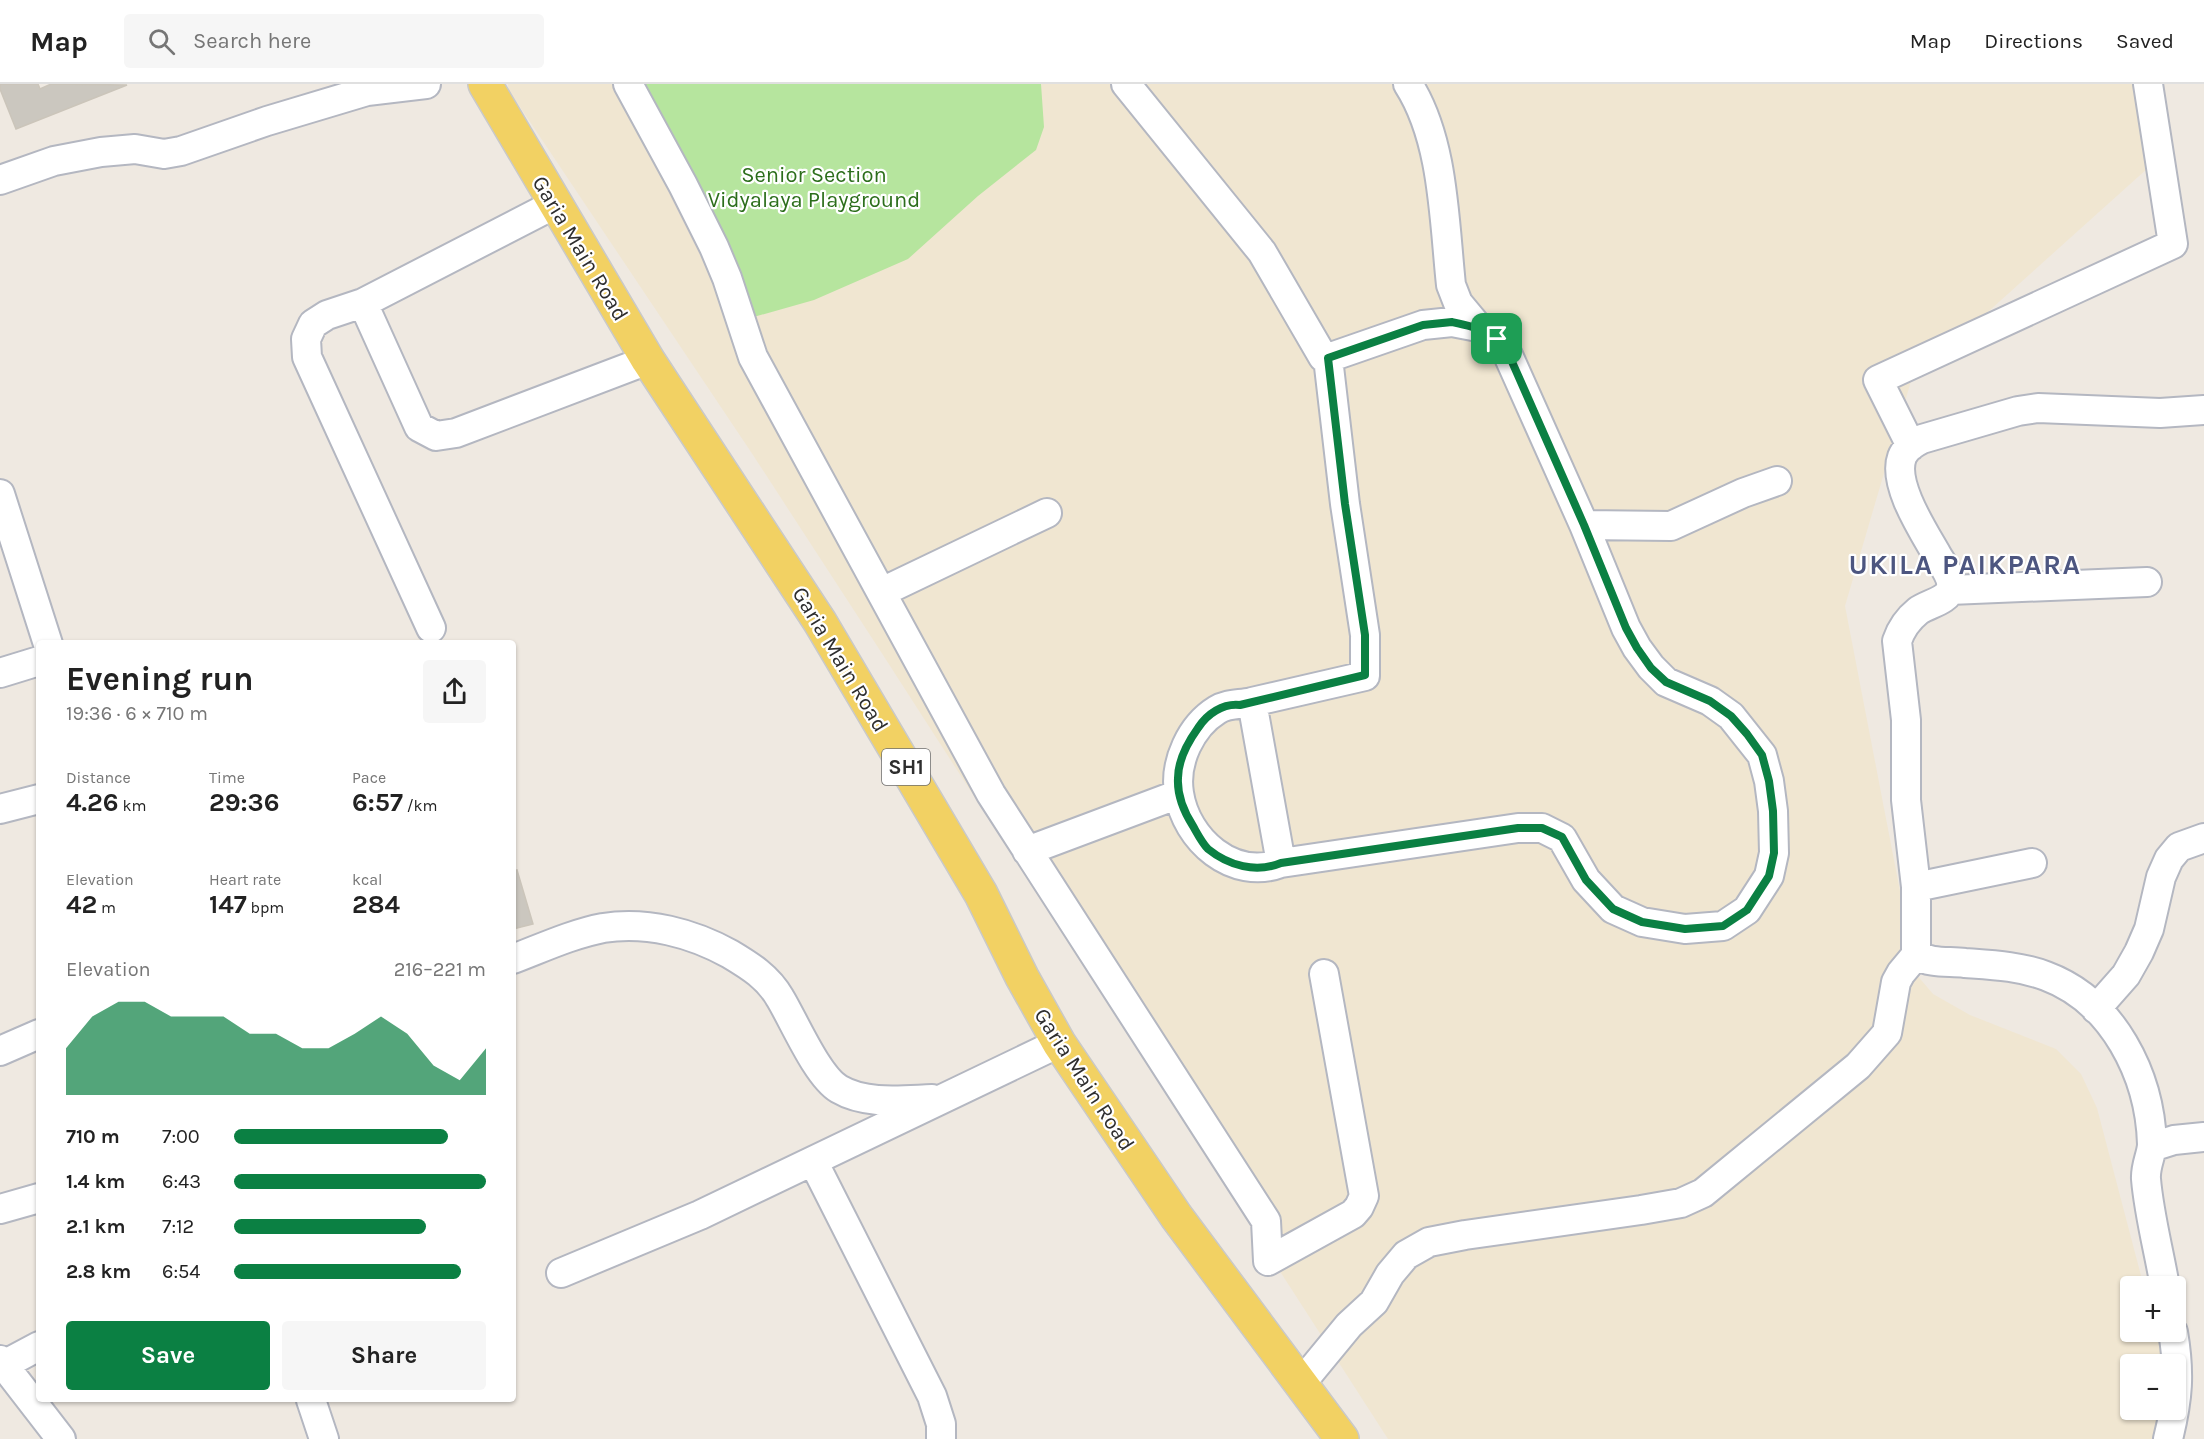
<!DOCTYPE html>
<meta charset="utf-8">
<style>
:root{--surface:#fff;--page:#f6f6f6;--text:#222;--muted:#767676;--line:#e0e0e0;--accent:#0b8043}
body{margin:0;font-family:Karla,sans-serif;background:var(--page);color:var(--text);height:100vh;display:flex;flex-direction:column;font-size:22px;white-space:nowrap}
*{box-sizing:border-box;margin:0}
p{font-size:20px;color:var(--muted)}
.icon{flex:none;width:33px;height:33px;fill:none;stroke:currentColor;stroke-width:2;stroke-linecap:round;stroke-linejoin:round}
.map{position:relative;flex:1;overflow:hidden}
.sheet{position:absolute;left:36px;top:556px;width:480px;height:762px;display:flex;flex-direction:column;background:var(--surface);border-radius:6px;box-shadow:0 2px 4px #0004}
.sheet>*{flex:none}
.controls{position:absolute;left:2120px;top:1192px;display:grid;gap:12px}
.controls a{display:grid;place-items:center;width:66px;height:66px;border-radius:6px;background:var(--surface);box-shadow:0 2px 4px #0004;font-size:30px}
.pin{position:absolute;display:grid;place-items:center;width:51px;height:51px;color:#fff;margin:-26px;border-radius:12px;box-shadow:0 3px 9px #0006}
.round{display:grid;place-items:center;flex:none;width:63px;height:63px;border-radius:6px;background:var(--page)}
.headline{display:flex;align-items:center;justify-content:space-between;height:102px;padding:0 30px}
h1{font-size:33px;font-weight:700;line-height:45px}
.figures{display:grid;grid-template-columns:repeat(3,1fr);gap:9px;height:102px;padding:6px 30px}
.figures div{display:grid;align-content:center}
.figures b{font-size:26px;font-weight:700}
.figures small{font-size:16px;font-weight:400}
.figures p{font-size:16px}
.chart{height:168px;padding:12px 30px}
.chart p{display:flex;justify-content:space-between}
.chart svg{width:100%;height:108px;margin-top:6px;fill:var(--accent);opacity:.7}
.primary-button{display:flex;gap:12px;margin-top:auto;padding:12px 30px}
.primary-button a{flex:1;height:69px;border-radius:6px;background:var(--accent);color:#fff;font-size:24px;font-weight:700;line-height:69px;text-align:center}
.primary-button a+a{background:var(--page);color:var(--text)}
ul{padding:0 30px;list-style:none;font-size:20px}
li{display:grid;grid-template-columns:96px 72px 1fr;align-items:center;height:45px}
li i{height:15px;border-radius:8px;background:var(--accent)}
header{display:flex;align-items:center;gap:36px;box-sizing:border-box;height:84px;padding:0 30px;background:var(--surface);border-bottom:2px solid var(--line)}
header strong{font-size:28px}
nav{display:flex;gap:33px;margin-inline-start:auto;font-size:21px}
.search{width:420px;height:54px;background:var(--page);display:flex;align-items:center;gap:15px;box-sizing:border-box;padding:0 21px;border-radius:6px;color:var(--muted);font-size:22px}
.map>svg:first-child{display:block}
.education{fill:#f0e6d1}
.green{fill:#b6e59e}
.building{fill:#cbc7bf;stroke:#cbc5ba;stroke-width:1.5}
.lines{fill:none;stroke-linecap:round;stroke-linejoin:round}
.minor-casing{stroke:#b4b7c1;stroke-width:32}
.major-casing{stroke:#c9c9c9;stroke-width:36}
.minor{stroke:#fff;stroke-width:28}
.major{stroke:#f2d163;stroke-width:33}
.route-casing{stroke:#fff;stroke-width:12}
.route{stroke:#0b8043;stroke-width:8}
.labels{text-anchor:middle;stroke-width:4.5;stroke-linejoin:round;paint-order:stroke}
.shield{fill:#fff;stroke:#6d6d6d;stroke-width:1.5}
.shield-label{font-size:21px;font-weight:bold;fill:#2e2e2e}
.park-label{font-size:22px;fill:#2c6e1b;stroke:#fff}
.street-label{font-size:22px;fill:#2e2e2e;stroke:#fff}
.district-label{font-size:28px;font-weight:bold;letter-spacing:1.5px;fill:#4d5680;stroke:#fff}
</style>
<header>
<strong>Map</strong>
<div class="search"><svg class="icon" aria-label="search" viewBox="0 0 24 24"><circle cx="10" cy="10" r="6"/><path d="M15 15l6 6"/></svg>Search here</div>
<nav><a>Map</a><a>Directions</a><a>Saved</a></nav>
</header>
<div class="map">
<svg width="2204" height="1355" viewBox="0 0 2204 1355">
<rect width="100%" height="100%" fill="#efe9e1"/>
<path class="education" d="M 508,0 L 2144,0 L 2148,84 L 1911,297 L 1845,522 L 1916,890 L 1933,910 L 1970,931 L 2056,965 L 2081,990 L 2097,1024 L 2144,1203 L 2130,1203 L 2130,1248 L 2156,1248 L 2165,1281 L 2130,1281 L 2130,1326 L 2175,1326 L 2175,1319 L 2185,1355 L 1388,1355 L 883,571 L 753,371 L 508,5 Z"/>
<path class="green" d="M 644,0 L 1041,0 L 1044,43 L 1036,66 L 978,112 L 908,175 L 814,216 L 750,234 Z"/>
<path class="building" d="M 0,0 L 38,0 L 40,5 L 51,0 L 127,1 L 16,45 L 0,5 Z
M 517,786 L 533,840 L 513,845 L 513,787 Z"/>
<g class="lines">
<g class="minor-casing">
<path id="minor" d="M 628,0 L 683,101 L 714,163 L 727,194 L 753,273 L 991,710 L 1266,1137 L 1268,1177 L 1353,1130 L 1359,1123 L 1364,1112 L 1324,890
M 1126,0 L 1262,168 L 1323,273 L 1328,274 L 1423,241 L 1452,238 L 1478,243 L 1497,255 L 1508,271 L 1584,441 L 1626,544 L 1637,564 L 1651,583 L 1666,598 L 1710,617 L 1731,632 L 1762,671 L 1769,697 L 1773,727 L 1774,769 L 1769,792 L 1747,826 L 1723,842 L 1685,845 L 1642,838 L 1613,825 L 1586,796 L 1562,754 L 1542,744 L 1518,744 L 1281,779 C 1233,797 1186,756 1179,709 C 1174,678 1191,642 1217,626 C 1228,619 1240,621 1252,618 L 1281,779
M 1408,0 C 1444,56 1444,136 1451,201 L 1458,219 L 1478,243
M 0,96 L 54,77 L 101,68 L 135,65 L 164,70 L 181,67 L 267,37 L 367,7 L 426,0
M 363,219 L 419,343 L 436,352 L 456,349 L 648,276
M 1911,362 L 1878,296 L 2173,160 L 2148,0
M 0,410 L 48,560
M 1584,441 L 1671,442 L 1743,409 L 1777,397
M 1950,506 L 2147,498
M 882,508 L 1047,429
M 431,544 L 307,273 L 306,255 L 313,240 L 327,231 L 363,219 L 555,120
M 0,589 L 39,577
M 1252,618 L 1365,592 L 1365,551 L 1345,420 L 1328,274
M 0,725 L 39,715
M 1027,767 L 1179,710
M 1916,803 L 2032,779
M 513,875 C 542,864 572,850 603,844 C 647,837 692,849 730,870 C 750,882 768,893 780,914 C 794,937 817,992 839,1005 C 866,1021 903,1016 932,1015
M 2096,925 L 2126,891 L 2139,868 L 2149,845 L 2161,793 L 2169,775 L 2179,763 L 2204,754
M 0,967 L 39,950
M 2152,1063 L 2174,1056 L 2204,1053
M 813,1077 L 932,1312 L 941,1340 L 941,1355
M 0,1125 L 39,1114
M 561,1189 L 700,1131 L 1059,959
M 2165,1203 C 2159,1167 2149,1131 2146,1095 C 2145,1082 2152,1070 2152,1060 C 2150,991 2113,917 2046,892 C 2019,882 1993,881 1965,879 C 1947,877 1932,880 1916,871 L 1916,803 L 1906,716 L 1906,636 L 1897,557 C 1901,545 1908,535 1918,527 C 1927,520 1948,517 1951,504 C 1953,493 1942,480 1937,471 C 1924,448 1892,400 1902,373 C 1905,365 1914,359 1922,355 L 2018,327 L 2038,324 L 2160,329 L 2204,326
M 0,1276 L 61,1355
M 0,1283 L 39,1262
M 1302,1298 L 1349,1241 L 1374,1218 L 1390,1190 L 1406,1171 L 1429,1158 L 1465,1151 L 1641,1126 L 1681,1119 L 1703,1109 L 1858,982 L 1887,949 L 1896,898 L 1901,889 L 1916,871
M 311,1316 L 324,1355
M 2168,1355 C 2178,1315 2180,1289 2173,1248"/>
</g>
<g class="major-casing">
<path id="major" d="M 485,0 L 648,276 L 820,538 L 981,810 L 1022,893 L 1059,959 L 1176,1132 L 1342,1355"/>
</g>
<use href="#minor" class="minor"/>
<use href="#major" class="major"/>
</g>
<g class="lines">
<g class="route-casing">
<path id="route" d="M 1452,238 C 1481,244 1491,246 1509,271 L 1584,441 L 1626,544 L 1637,564 L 1651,584 L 1666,598 L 1710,617 L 1731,632 L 1747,650 L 1762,671 L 1769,697 L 1773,727 L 1774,769 L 1769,792 L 1747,826 L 1723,842 L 1685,845 L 1642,838 L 1613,825 L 1586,796 L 1562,753 L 1542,744 L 1518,744 L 1281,779 C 1256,789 1229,782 1208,765 C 1202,759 1197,749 1193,742 C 1184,728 1177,712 1178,694 C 1178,676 1188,658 1198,644 C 1207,630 1223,619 1240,621 L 1365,591 L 1365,551 L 1345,420 L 1328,274 L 1423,241 Z"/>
</g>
<use href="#route" class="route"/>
</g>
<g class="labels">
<rect class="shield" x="882" y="665" width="48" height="36" rx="4.5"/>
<g class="shield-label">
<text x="906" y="690">SH1</text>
</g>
<g class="park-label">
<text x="814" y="98">Senior Section<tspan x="814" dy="25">Vidyalaya Playground</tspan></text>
</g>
<g class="street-label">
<text transform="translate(581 164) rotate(59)" y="8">Garia Main Road</text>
<text transform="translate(841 575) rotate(59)" y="8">Garia Main Road</text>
<text transform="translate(1085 995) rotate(57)" y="8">Garia Main Road</text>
</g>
<g class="district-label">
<text x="1965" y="490">UKILA PAIKPARA</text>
</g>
</g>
</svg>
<div class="controls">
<a>+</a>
<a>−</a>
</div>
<div class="pin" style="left:1497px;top:255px;background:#1e9e55"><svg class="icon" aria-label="arrive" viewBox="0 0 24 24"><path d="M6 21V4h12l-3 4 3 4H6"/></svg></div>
<section class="sheet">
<div class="headline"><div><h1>Evening run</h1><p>19:36 · 6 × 710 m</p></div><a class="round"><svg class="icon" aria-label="share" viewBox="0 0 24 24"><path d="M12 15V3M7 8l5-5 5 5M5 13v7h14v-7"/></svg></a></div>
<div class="figures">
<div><p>Distance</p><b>4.26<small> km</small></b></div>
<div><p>Time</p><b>29:36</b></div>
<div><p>Pace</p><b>6:57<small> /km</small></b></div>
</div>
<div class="figures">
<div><p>Elevation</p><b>42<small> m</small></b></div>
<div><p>Heart rate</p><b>147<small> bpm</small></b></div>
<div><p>kcal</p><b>284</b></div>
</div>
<div class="chart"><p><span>Elevation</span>216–221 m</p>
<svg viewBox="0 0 160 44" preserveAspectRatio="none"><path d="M0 44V25L10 12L20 6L30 6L40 12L50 12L60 12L70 19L80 19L90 25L100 25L110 19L120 12L130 19L140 32L150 38L160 25V44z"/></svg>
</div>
<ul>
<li><b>710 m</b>7:00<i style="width:85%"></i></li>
<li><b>1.4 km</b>6:43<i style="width:100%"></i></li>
<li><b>2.1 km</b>7:12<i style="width:76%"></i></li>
<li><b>2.8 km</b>6:54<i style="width:90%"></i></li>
</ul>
<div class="primary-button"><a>Save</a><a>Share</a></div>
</section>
</div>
